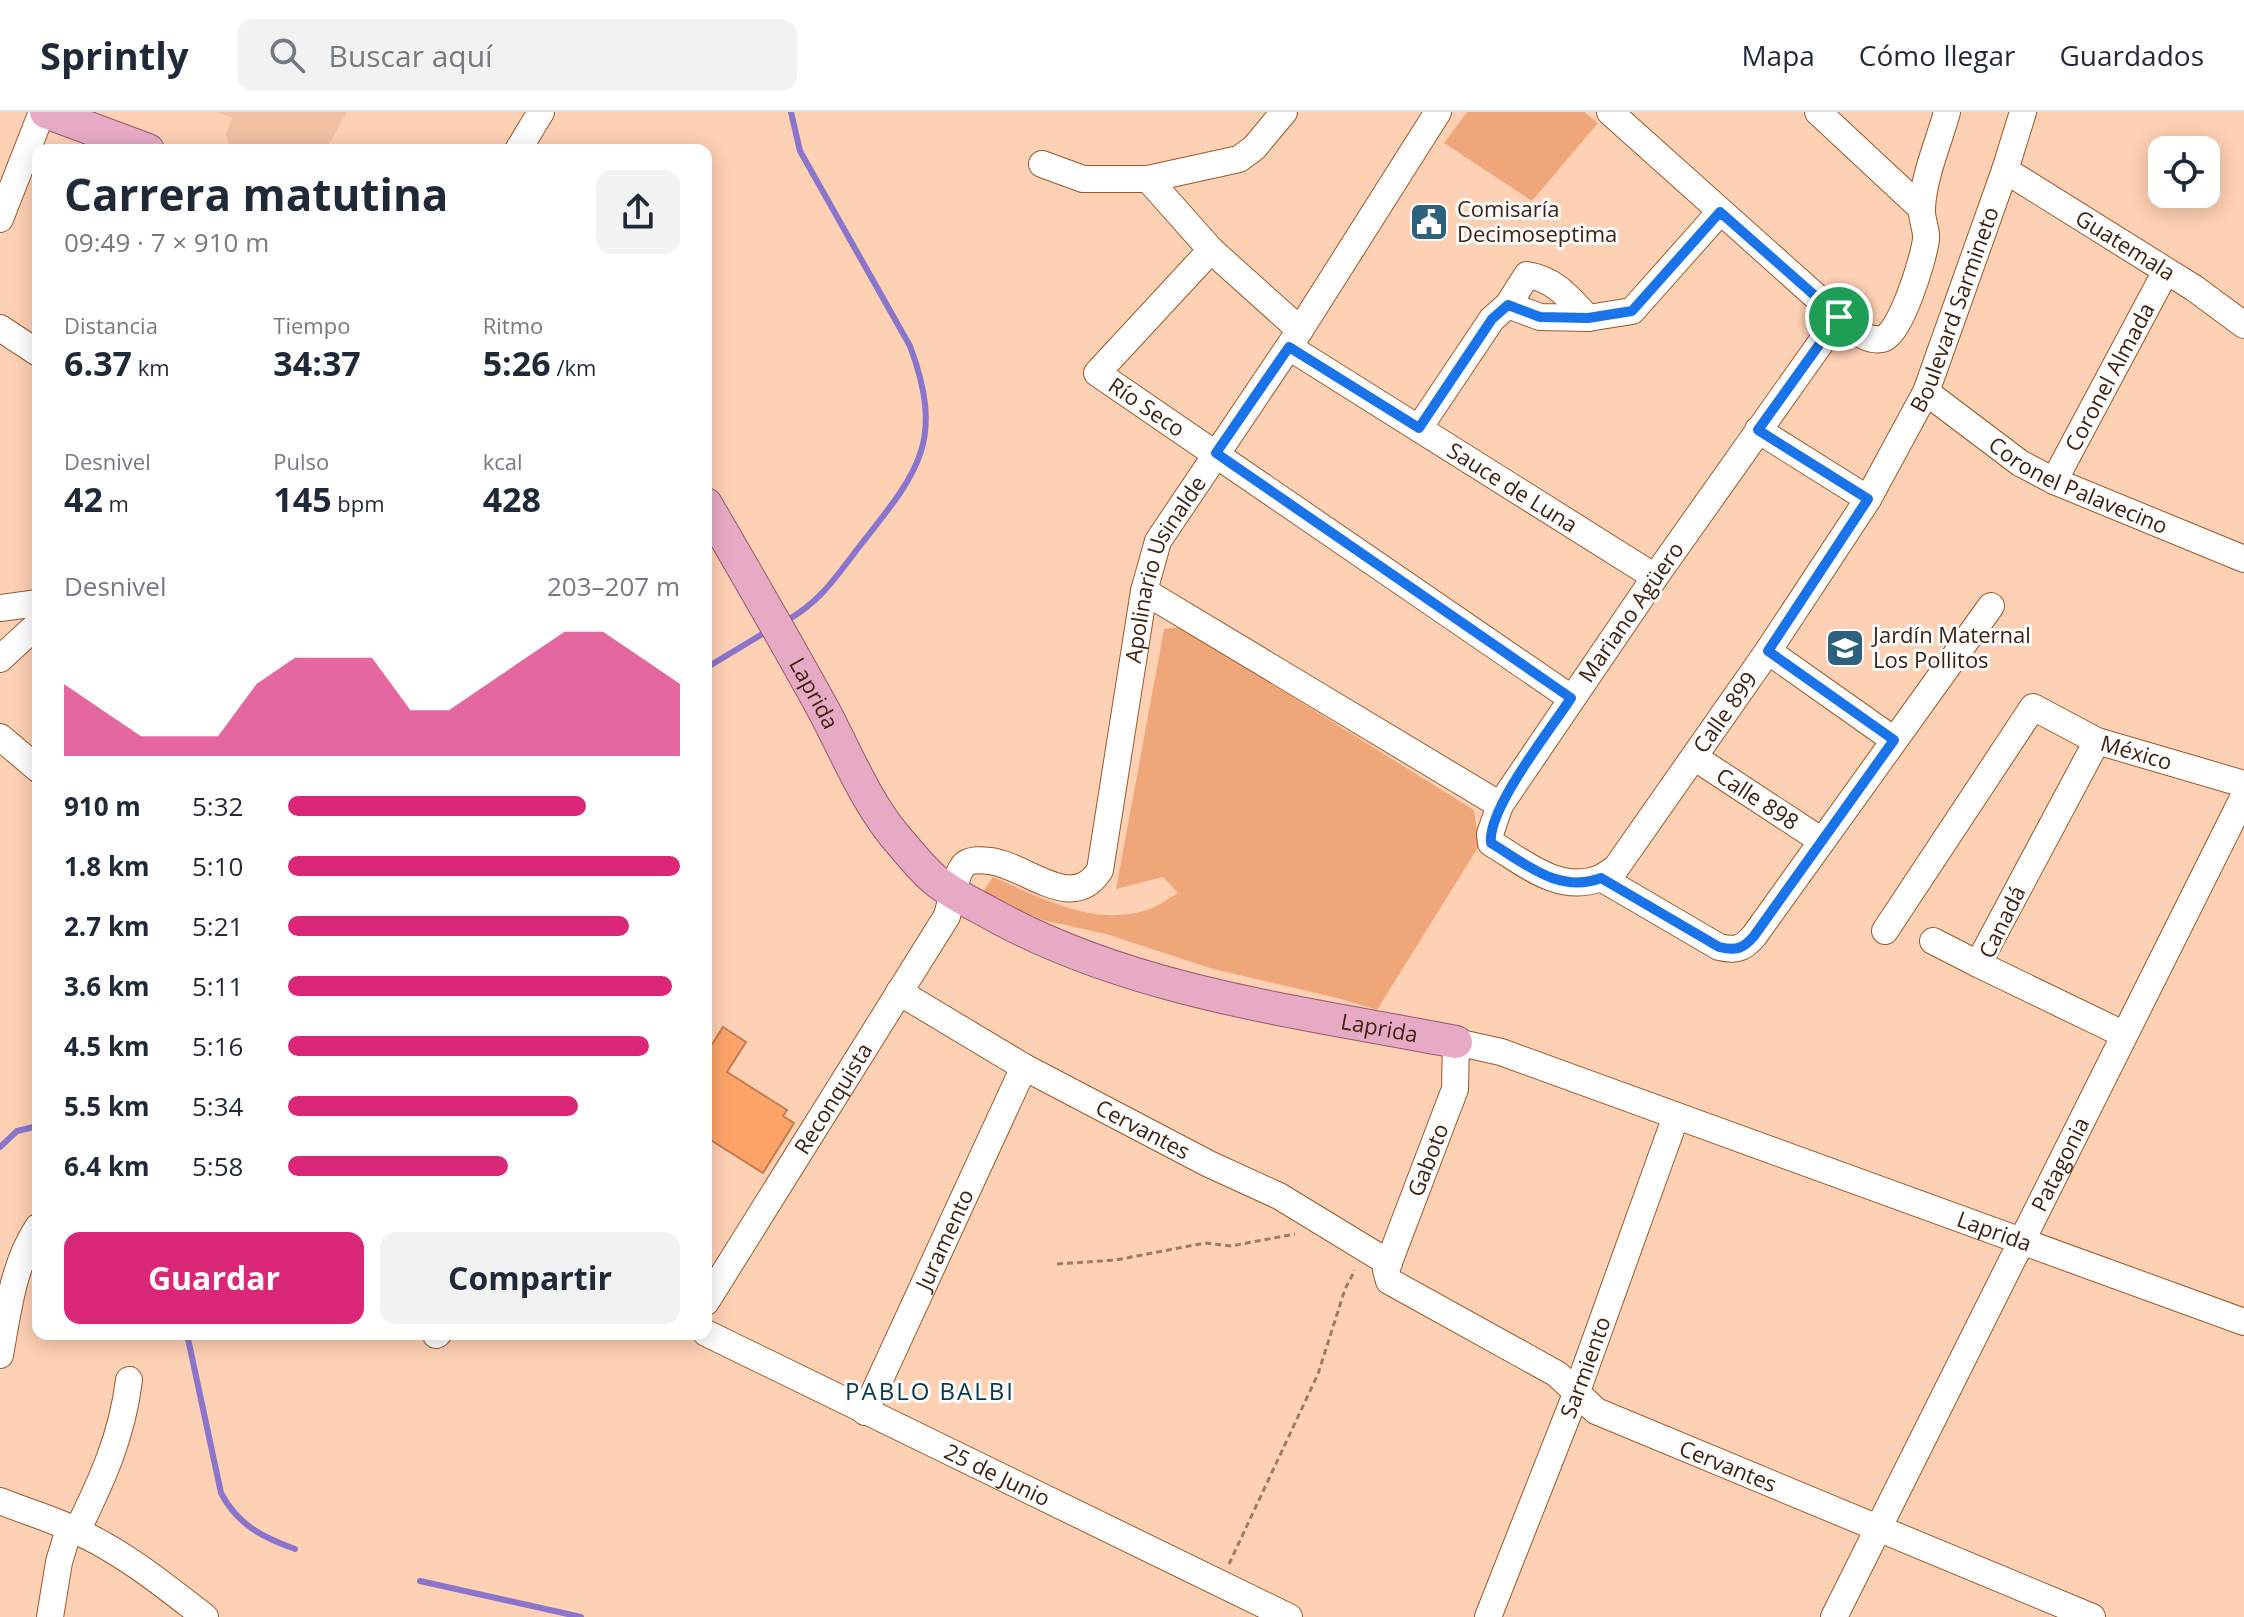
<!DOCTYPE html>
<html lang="es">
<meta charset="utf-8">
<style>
:root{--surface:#fff;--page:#f2f2f3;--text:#1f2937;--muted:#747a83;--line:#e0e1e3;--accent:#db2777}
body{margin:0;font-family:"Open Sans",sans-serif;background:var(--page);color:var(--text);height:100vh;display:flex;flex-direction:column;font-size:30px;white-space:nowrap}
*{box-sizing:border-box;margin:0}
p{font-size:26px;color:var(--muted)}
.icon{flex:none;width:44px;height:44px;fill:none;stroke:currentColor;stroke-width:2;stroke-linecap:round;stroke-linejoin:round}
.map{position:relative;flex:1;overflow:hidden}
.panel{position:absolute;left:32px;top:32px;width:680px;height:1196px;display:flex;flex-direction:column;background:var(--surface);border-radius:16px;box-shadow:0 4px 20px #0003}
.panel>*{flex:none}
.fabs{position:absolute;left:2148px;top:24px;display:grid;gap:16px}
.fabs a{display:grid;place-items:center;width:72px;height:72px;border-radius:16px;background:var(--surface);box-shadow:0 4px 20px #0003;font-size:40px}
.pin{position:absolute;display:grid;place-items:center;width:68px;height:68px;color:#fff;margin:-34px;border:4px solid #fff;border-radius:50%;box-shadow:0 2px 8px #0007}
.round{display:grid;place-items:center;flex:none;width:84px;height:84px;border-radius:16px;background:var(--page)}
.headline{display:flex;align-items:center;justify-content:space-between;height:136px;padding:0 32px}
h1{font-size:44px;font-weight:700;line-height:60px}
.metrics{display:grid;grid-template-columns:repeat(3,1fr);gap:12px;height:136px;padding:8px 32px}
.metrics div{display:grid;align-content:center}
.metrics b{font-size:34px;font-weight:700}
.metrics small{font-size:22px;font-weight:400}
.metrics p{font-size:22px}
.chart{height:224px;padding:16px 32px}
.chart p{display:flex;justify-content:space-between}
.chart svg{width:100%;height:144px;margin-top:8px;fill:var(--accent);opacity:.7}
.action{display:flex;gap:16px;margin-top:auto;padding:16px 32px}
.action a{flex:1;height:92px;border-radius:16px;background:var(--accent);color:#fff;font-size:32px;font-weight:700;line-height:92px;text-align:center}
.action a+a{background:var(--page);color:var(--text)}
ul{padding:0 32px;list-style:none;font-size:26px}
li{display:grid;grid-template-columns:128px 96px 1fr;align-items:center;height:60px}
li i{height:20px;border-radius:10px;background:var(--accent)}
header{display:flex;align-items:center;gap:48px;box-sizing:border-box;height:112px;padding:0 40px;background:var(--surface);border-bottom:2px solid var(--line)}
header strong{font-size:38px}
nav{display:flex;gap:44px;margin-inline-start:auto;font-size:28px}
.search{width:560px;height:72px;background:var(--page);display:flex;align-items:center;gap:20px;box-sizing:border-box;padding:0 28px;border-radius:16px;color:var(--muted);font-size:30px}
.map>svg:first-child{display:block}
.built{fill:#f2c0a2}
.green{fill:#efa779}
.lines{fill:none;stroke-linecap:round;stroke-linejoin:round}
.stream{stroke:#8a75cd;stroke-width:6}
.building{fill:#fda368;stroke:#c47d4e;stroke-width:2}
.minor-casing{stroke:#9b5828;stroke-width:28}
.major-casing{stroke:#a2556d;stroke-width:34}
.path{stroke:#a17b63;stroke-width:3;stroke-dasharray:6 4;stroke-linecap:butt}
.minor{stroke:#fff;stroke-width:26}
.major{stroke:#e7aac5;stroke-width:32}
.route-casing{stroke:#fff;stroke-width:16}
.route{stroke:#1a73e8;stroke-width:10}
.labels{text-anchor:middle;stroke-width:6;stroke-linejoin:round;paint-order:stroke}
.poi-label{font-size:22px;fill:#3f220f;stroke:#fcfcfc;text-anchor:start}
.street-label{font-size:22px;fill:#3f220f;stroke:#fcfcfc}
.neighbourhood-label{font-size:24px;letter-spacing:2px;fill:#09384c;stroke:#fcfcfc}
</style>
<header>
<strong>Sprintly</strong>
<div class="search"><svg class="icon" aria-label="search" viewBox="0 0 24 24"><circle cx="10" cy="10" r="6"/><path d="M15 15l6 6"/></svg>Buscar aquí</div>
<nav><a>Mapa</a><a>Cómo llegar</a><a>Guardados</a></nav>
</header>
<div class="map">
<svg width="2244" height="1505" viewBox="0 0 2244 1505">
<rect width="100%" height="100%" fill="#fed0b4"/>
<path class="built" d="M 216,0 L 347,0 L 326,38 L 236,38 L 228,31 L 226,22 L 232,6 Z"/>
<path class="green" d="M 1467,0 L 1584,0 L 1598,11 L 1532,89 L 1444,31 Z
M 1180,515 L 1474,698 L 1479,734 L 1377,898 L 1341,887 L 1213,857 L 1106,822 L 1043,808 L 982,781 L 993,765 C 1044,787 1095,816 1150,797 C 1160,793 1169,786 1178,781 L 1163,765 L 1116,777 L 1164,517 Z"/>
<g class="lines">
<path class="stream" d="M 786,509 C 821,489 835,466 859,435 C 917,361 946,331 910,234 L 800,39 L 791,0
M 706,556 L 769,518
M 0,1035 L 17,1019 L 38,1014
M 187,1222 L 221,1381 C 238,1413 262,1425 295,1437
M 420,1469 L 581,1505"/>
</g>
<path class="building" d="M 723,915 L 746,930 L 727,960 L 787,998 L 783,1004 L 794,1011 L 763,1061 L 706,1025 L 706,942 Z"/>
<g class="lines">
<g class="minor-casing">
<g id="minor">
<path d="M 1610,0 L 1839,205 C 1852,215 1864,230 1882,227 C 1900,224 1924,146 1926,127 C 1927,117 1921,107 1922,97 C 1923,65 1939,30 1947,0"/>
<path d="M 1818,0 L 1922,97"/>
<path d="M 518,38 L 541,0"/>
<path d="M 1042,52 L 1083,67 L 1148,67 L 1211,138 L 1300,218"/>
<path id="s1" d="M 2005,58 L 2194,176 L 2244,213"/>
<path d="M 1148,67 L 1239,47 L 1254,36 L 1284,0"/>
<path d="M 0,107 L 42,0"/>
<path id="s2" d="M 1211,138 L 1097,261 L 1571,586"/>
<path d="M 1508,193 L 1540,205 L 1588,206 L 1632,199 L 1720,100"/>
<path d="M 1839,205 L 1655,465 L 1500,693 L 1490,722 L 1491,731 C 1526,752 1559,782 1601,766 L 1719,835 C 1735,839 1743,837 1754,824 L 1991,494"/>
<path d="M 0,216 L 38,241"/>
<path id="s3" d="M 1289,235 L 1655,465"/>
<path id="s4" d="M 1926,280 L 2020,351 L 2054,369 L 2244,447"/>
<path d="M 1419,316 L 1492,207 L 1508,193 L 1527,163 C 1555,167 1569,186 1588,206"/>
<path d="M 1758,318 L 1868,387"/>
<path id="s5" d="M 2054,369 L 2166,159"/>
<path d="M 1144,479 L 1500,693"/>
<path d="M 0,496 L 38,491"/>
<path d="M 1768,539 L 1894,628"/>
<path d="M 0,547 L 38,512"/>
<path d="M 0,625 L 38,657"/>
<path d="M 2097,629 L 1978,852 L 2123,922"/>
<path id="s6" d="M 1694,645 L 1822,729"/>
<path id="s7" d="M 1601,766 L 1616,756 L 1768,539 L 1868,387 L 1926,280 L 2005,58 L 2023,0"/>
<path id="s8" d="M 1885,819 L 2033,595 L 2097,629 L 2244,672"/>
<path d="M 1933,829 L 1978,852"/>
<path id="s9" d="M 899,880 L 1024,955 L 1209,1052 L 1279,1084 L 1389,1151"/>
<path id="s10" d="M 706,1190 L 947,804 C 950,793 957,758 965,752 C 972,747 982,748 990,749 C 1028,754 1072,802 1100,758 L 1144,479 L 1158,429 L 1300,218 L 1438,0"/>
<path id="s11" d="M 706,1221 L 1289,1505"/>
<path d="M 436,1223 L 438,1222"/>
<path d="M 0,1243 C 8,1199 13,1153 38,1115"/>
<path id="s12" d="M 865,1300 L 1024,955"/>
<path d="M 0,1389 C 27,1400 56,1408 81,1421 C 127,1443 165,1474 205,1505"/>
<path d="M 77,1419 C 102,1368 122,1325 129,1268"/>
<path d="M 50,1505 L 59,1450 L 69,1417"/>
<path id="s13" d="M 1488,1505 L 1576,1282 L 1676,1004"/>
<path id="s14" d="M 1834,1505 L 2244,684"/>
<path id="s15" d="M 2092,1505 L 1596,1299 L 1557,1262 L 1389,1169 L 1386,1158 L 1455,977 L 1456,930 L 1501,940 L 2244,1210"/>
</g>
</g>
<g class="major-casing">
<g id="major">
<path d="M 46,0 L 148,38"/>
<path id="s16" d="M 706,392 C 745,459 785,528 823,597 C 845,638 864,686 894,723 C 907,738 920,755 935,768 C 953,783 976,793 997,805 C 1137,881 1302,900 1456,930"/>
</g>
</g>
<path class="path" d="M 1057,1152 L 1116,1148 L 1205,1131 L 1231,1134 L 1295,1122
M 1229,1452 L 1318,1262 L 1345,1177 L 1355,1158"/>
<use href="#minor" class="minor"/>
<use href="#major" class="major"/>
</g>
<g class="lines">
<g class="route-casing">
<path id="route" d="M 1720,100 L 1839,205 L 1758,318 L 1868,387 L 1768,539 L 1894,628 L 1754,824 C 1743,837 1736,839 1719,835 L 1601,766 C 1559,782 1526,752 1491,731 C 1487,697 1551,617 1571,586 L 1216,341 L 1289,235 L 1419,316 L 1492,207 L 1508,193 L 1540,205 L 1588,206 L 1632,199 Z"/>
</g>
<use href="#route" class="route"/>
</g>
<defs>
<g id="civic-square" transform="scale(2)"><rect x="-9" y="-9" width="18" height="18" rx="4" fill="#2c627d" stroke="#fcfcfc"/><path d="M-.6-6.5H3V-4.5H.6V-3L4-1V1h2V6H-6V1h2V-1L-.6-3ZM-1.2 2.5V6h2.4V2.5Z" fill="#fff"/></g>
<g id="school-square" transform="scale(2)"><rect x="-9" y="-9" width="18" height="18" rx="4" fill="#2c627d" stroke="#fcfcfc"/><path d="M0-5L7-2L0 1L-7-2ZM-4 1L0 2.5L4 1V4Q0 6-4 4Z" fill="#fff"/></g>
</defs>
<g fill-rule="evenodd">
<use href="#civic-square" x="1429" y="110"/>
<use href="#school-square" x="1845" y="536"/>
</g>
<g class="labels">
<g class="poi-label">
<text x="1457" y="105">Comisaría<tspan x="1457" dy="25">Decimoseptima</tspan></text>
<text x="1873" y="531">Jardín Maternal<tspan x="1873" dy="25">Los Pollitos</tspan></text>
</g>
<g class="street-label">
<text dy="8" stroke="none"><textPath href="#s1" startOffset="142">Guatemala</textPath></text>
<text dy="8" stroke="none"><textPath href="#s7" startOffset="674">Boulevard Sarmineto</textPath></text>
<text dy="8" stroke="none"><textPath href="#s5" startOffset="118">Coronel Almada</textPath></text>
<text dy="8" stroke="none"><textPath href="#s2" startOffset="228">Río Seco</textPath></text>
<text dy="8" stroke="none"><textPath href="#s4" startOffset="180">Coronel Palavecino</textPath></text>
<text dy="8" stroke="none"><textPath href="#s3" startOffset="264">Sauce de Luna</textPath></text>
<text dy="8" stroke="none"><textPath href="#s10" startOffset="968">Apolinario Usinalde</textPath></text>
<text transform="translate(1631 500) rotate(-55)" y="8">Mariano Agüero</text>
<text dy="8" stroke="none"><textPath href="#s16" startOffset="218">Laprida</textPath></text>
<text dy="8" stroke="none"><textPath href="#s7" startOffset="208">Calle 899</textPath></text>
<text dy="8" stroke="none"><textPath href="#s8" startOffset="382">México</textPath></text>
<text dy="8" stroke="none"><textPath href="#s6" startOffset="76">Calle 898</textPath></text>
<text transform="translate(2002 810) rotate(-64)" y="8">Canadá</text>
<text dy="8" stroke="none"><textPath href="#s16" startOffset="914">Laprida</textPath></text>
<text dy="8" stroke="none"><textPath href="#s10" startOffset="240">Reconquista</textPath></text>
<text dy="8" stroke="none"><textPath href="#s9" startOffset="280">Cervantes</textPath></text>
<text dy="8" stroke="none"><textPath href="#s15" startOffset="912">Gaboto</textPath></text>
<text dy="8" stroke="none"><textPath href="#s14" startOffset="506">Patagonia</textPath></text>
<text dy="8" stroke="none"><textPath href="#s15" startOffset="1606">Laprida</textPath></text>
<text dy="8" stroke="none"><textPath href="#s12" startOffset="190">Juramento</textPath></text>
<text dy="8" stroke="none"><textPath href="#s13" startOffset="268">Sarmiento</textPath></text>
<text transform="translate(1728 1354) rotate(22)" y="8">Cervantes</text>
<text dy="8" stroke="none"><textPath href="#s11" startOffset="324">25 de Junio</textPath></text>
</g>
<g class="neighbourhood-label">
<text x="930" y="1288">PABLO BALBI</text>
</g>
</g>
</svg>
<div class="fabs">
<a><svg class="icon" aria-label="locate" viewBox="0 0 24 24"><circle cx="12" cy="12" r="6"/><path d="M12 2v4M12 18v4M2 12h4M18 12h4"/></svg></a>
</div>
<div class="pin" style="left:1839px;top:205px;background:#1e9e55"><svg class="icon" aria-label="arrive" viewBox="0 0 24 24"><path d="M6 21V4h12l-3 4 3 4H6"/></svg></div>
<section class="panel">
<div class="headline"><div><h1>Carrera matutina</h1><p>09:49 · 7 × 910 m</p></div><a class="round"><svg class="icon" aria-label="share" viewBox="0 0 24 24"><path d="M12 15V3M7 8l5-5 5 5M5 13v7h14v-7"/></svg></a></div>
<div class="metrics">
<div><p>Distancia</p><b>6.37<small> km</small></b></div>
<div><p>Tiempo</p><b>34:37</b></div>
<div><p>Ritmo</p><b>5:26<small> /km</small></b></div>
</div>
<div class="metrics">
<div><p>Desnivel</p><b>42<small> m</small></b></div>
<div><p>Pulso</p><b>145<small> bpm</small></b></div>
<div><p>kcal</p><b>428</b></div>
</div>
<div class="chart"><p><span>Desnivel</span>203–207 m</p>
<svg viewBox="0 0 160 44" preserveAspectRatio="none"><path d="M0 44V22L10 30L20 38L30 38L40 38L50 22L60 14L70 14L80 14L90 30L100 30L110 22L120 14L130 6L140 6L150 14L160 22V44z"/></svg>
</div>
<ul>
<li><b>910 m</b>5:32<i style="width:76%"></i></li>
<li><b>1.8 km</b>5:10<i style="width:100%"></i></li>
<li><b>2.7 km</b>5:21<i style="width:87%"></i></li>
<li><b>3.6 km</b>5:11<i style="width:98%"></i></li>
<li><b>4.5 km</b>5:16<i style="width:92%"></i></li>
<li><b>5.5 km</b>5:34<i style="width:74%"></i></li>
<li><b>6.4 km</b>5:58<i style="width:56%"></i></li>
</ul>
<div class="action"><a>Guardar</a><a>Compartir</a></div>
</section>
</div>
